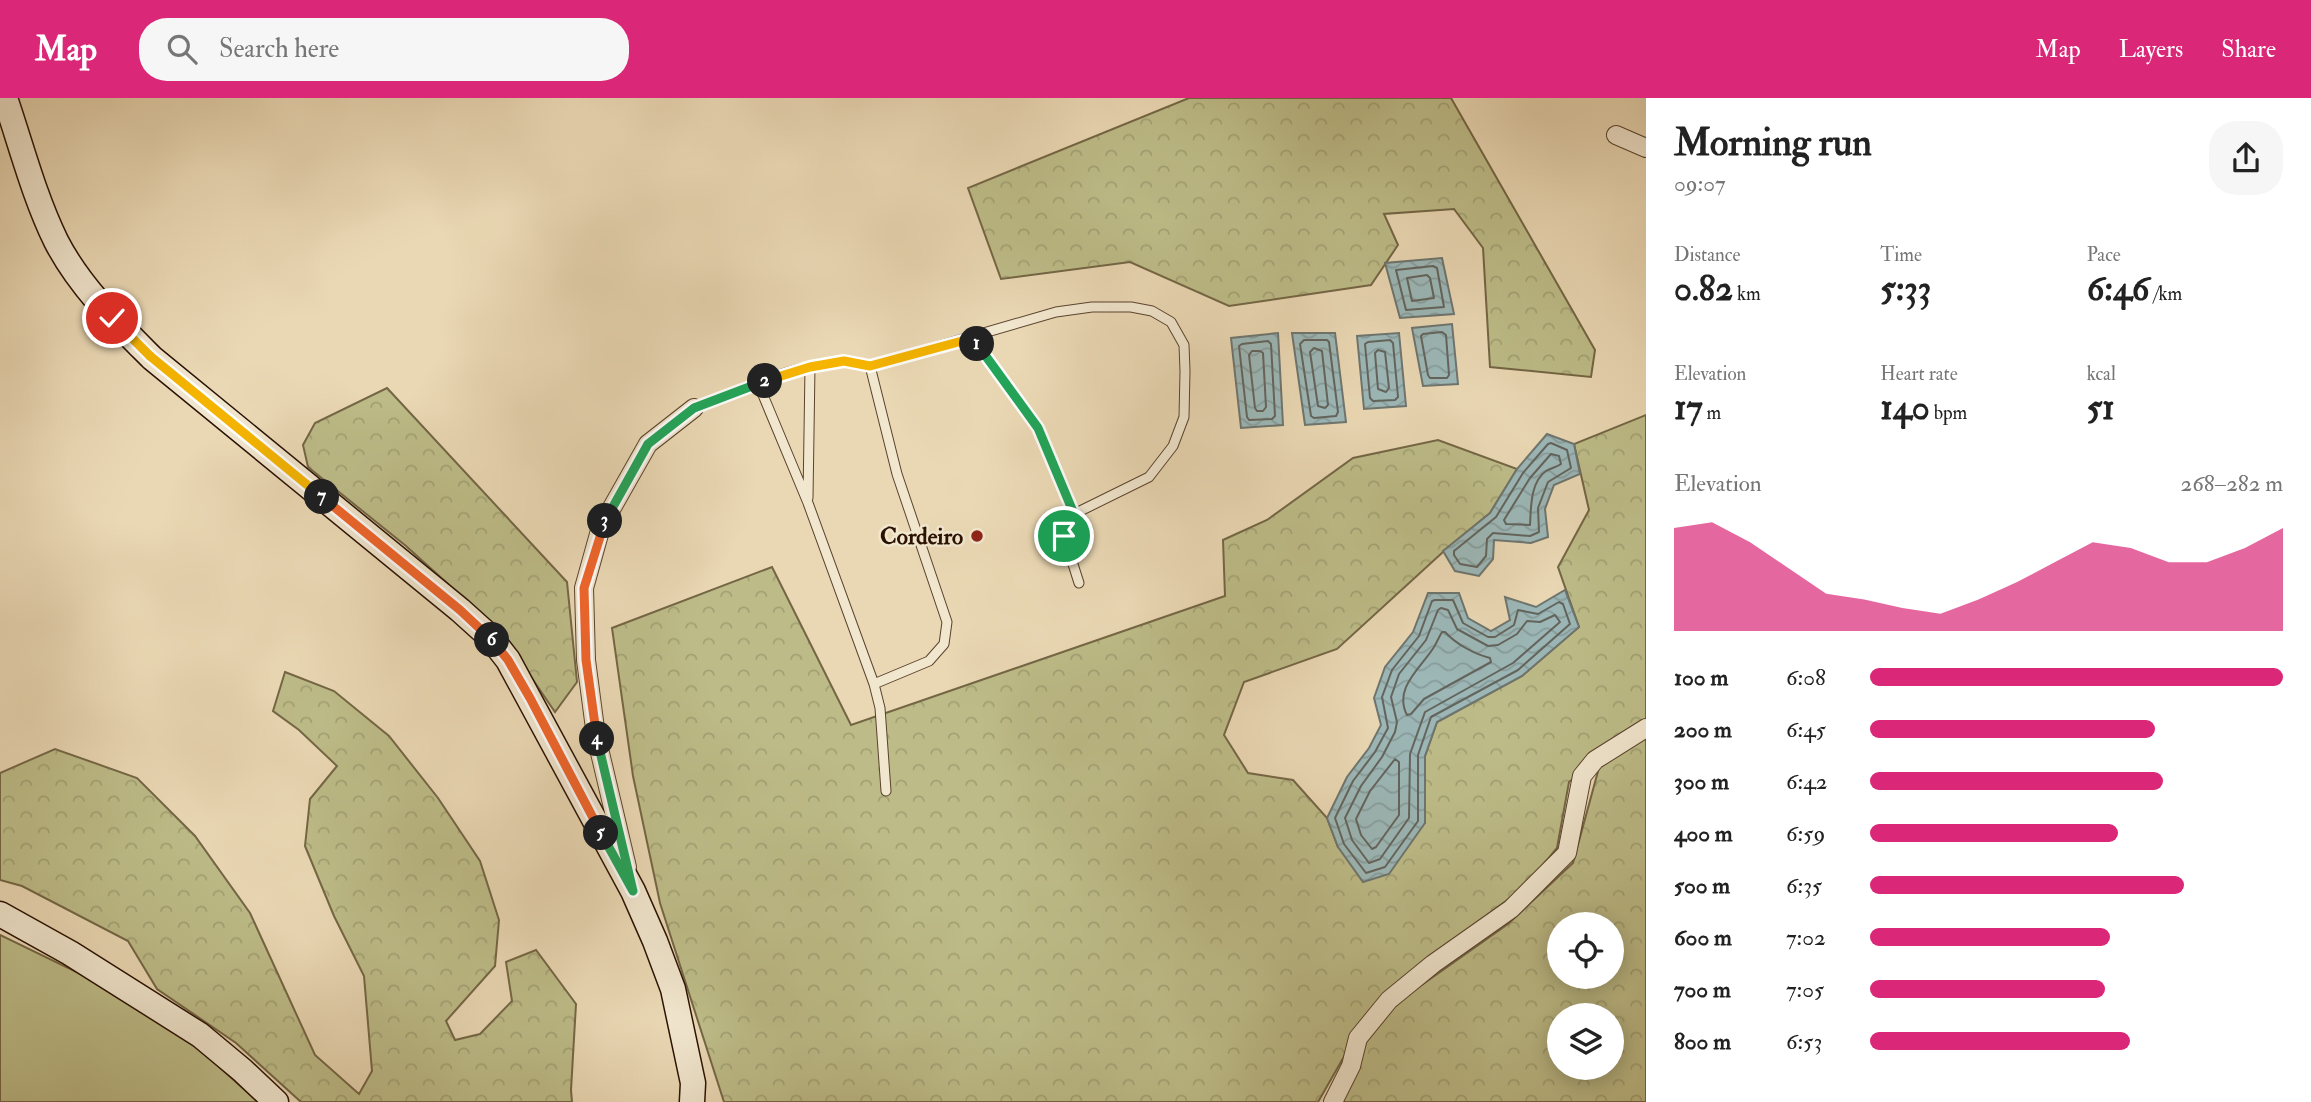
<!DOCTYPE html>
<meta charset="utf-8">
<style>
:root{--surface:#fff;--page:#f6f6f6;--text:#222;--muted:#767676;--accent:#db2777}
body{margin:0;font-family:"IM FELL Double Pica",serif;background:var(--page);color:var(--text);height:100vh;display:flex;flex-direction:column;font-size:26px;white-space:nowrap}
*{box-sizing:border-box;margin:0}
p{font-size:23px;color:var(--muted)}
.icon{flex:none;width:38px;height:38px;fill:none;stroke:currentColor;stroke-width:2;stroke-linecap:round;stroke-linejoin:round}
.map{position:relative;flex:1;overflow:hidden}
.sheet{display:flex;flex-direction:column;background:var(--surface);width:665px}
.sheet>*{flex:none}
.fabs{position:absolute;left:1547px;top:814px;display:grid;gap:14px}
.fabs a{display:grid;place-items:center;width:77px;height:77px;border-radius:50%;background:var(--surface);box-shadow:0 4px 18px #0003;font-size:35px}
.pin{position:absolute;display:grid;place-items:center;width:60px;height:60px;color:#fff;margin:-30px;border:4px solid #fff;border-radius:50%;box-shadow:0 2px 7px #0007}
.km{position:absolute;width:35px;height:35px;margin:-18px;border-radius:50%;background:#222;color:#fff;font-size:19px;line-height:35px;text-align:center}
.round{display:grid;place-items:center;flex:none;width:74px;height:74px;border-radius:28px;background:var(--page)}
.overview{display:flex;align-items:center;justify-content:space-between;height:119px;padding:0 28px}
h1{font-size:38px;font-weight:700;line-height:52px}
.stats{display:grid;grid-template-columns:repeat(3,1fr);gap:10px;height:119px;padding:7px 28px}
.stats div{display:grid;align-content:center}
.stats b{font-size:35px;font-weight:700}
.stats small{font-size:19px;font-weight:400}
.stats p{font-size:19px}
.chart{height:196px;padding:14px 28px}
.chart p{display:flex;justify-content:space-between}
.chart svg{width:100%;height:126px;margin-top:7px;fill:var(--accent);opacity:.7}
ul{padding:0 28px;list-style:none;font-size:23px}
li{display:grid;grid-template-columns:112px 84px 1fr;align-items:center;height:52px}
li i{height:18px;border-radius:9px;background:var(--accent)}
header{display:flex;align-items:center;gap:42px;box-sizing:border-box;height:98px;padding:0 35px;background:var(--accent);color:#fff}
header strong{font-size:33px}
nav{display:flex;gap:38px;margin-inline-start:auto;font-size:24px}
.search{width:490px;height:63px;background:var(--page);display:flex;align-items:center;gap:18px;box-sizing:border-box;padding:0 24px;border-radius:28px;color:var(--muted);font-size:26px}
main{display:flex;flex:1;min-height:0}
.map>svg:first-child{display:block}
.grass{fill:#bdbc88;stroke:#746645;stroke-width:2}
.forest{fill:url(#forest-crowns);stroke:#746645;stroke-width:2;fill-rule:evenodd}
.water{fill:url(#water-waves);stroke:#6e756f;stroke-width:2}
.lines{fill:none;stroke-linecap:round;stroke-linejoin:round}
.shore{stroke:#63645d;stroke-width:2}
.lane-casing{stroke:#5a432e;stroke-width:11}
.street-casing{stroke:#5a432e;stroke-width:20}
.secondary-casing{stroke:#2a1102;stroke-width:27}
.lane{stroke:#f1e6ce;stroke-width:9}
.street{stroke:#f1e6ce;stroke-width:18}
.secondary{stroke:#f1e6ce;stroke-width:24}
.split-1-casing{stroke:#fff;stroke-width:14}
.split-2-casing{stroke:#fff;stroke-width:14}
.split-3-casing{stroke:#fff;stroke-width:14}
.split-4-casing{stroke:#fff;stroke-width:14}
.split-5-casing{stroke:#fff;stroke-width:14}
.split-6-casing{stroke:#fff;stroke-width:14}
.split-7-casing{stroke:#fff;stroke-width:14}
.split-8-casing{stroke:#fff;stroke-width:14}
.split-9-casing{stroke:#fff;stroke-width:14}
.split-1{stroke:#22a559;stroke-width:9}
.split-2{stroke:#f5b400;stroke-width:9}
.split-3{stroke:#22a559;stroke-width:9}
.split-4{stroke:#f0652b;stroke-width:9}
.split-5{stroke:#22a559;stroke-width:9}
.split-6{stroke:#f0652b;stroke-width:9}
.split-7{stroke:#f0652b;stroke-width:9}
.split-8{stroke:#f5b400;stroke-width:9}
.split-9{stroke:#f5b400;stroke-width:9}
.poi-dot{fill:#8f2418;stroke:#f1e6ce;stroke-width:2.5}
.labels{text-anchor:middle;stroke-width:5;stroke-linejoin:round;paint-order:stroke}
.poi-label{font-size:23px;font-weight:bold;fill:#2a1102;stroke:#f1e6ce;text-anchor:end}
</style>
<header>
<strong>Map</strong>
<div class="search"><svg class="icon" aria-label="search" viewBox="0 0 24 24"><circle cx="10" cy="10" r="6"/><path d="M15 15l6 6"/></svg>Search here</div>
<nav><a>Map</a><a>Layers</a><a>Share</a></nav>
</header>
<main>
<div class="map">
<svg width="1646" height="1004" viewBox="0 0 1646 1004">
<defs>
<pattern id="forest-crowns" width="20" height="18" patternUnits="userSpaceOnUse" patternTransform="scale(1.75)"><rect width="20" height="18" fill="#bdbc88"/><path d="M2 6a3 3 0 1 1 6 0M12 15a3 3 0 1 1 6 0" fill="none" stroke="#a3a174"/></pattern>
<pattern id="water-waves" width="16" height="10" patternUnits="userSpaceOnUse" patternTransform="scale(1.75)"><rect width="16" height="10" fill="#9cb8b8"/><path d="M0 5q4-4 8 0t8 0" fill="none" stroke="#879d9d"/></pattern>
</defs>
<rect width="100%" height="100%" fill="#ead8b4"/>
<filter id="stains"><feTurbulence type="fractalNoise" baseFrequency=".00286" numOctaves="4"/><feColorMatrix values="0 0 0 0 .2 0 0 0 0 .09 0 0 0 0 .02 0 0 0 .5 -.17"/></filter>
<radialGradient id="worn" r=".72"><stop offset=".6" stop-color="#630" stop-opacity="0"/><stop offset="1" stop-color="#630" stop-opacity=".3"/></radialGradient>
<path class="grass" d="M 0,837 L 89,880 L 197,949 L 258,1004 L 0,1004 Z"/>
<path class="forest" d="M 1189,0 L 1451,0 L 1595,252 L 1591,279 L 1490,269 L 1483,150 L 1454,111 L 1384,116 L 1398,147 L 1371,187 L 1229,208 L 1130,164 L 1001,181 L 968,90 Z
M 387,290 L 567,484 L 577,584 L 555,614 L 499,532 L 406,448 L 308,369 L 303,347 L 315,325 Z
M 1646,317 L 1646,624 L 1569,684 L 1557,750 L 1525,789 L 1468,831 L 1373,908 L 1318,1004 L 724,1004 L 660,805 L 633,678 L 612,530 L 772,469 L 851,627 L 1225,498 L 1223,442 L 1267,422 L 1353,360 L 1438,342 L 1517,371 L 1490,415 L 1443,454 L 1337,551 L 1244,584 L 1224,637 L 1248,675 L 1293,682 L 1327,720 L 1338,749 L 1425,725 L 1425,658 L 1437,624 L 1522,578 L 1579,529 L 1558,469 L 1589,412 L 1574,346 Z
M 285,574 L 334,593 L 389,638 L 438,700 L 480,763 L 499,822 L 495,868 L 446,923 L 455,942 L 480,936 L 512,903 L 506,864 L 536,852 L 576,906 L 571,992 L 572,1004 L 301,1004 L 236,945 L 157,891 L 128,843 L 22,788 L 0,782 L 0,675 L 55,651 L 137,680 L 195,738 L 250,815 L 315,957 L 359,996 L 372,973 L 364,878 L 334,818 L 305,748 L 310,701 L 337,668 L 299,632 L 273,613 Z
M 1646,638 L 1646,1004 L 1343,1004 L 1364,947 L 1399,903 L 1508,826 L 1573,765 L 1600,666 ZM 1559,826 L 1612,826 L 1612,878 L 1559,878 ZM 1559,917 L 1612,917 L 1612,970 L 1559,970 Z"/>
<path class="water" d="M 1442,160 L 1454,216 L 1400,220 L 1385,165 Z
M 1452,226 L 1458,286 L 1423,288 L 1412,230 Z
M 1278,235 L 1283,327 L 1241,330 L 1231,240 Z
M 1292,235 L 1335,235 L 1346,324 L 1305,327 Z
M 1399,235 L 1406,308 L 1364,311 L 1357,238 Z
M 1547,336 L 1574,346 L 1580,376 L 1554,387 L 1545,411 L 1548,439 L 1531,445 L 1494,442 L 1493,461 L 1479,478 L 1455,473 L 1443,453 L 1490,415 L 1517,371 Z
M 1565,492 L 1579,529 L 1522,578 L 1437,624 L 1425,658 L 1425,725 L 1389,776 L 1363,784 L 1338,749 L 1327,720 L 1347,679 L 1369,650 L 1381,627 L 1374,600 L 1385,569 L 1413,534 L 1428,495 L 1459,495 L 1468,520 L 1491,533 L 1510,522 L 1505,499 L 1536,509 Z"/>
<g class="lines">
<path class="shore" d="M 1433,168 L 1437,170 L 1444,209 L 1406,212 L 1396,172 Z
M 1427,177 L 1430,180 L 1434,200 L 1412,203 L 1407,180 Z
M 1442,234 L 1446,237 L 1449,277 L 1447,280 L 1430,280 L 1428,277 L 1421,238 L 1423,236 Z
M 1304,242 L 1327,242 L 1329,244 L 1338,314 L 1336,318 L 1314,320 L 1311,318 L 1300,246 Z
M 1390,242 L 1393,245 L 1398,299 L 1395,302 L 1373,303 L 1370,300 L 1365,246 L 1368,244 Z
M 1268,243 L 1271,246 L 1275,318 L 1272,321 L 1249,322 L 1247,319 L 1239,248 L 1242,246 Z
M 1314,250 L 1322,253 L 1328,307 L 1325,310 L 1318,308 L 1310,254 Z
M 1378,252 L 1385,254 L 1389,290 L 1386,294 L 1378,291 L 1375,255 Z
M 1252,253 L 1260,253 L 1263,255 L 1266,309 L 1263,313 L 1257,313 L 1255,310 L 1249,257 Z
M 1551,345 L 1567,352 L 1571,370 L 1548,384 L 1538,410 L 1539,434 L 1530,438 L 1493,435 L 1487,441 L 1486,458 L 1477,469 L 1460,466 L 1454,457 L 1454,453 L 1496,419 L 1523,375 L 1548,346 Z
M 1551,356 L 1559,358 L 1561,366 C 1557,369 1551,370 1546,373 C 1530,384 1531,411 1530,427 L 1506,426 L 1504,422 L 1530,380 Z
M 1435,502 L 1453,502 L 1463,525 L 1488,539 L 1495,539 L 1514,527 L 1518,512 L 1538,516 L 1559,504 L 1563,506 L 1570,526 L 1518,572 L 1431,619 L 1418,657 L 1418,723 L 1385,769 L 1366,775 L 1344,746 L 1335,720 L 1353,683 L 1375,654 L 1388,630 L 1382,599 L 1392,572 L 1419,538 L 1432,503 Z
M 1441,510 L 1448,512 L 1457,531 L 1488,548 L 1498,547 L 1517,536 L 1527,523 L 1540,524 L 1555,517 L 1560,524 L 1513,565 L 1425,614 L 1410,656 L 1409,720 L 1380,761 L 1369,765 L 1352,742 L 1345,720 L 1361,688 L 1382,659 L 1395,634 L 1397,624 L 1391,599 L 1399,576 L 1426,542 L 1438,512 Z
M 1442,534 L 1445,534 C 1456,546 1474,556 1490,560 L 1491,564 L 1424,601 L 1411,616 L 1407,617 C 1393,590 1421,570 1434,549 C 1437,544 1439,539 1442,534 Z
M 1395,661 L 1399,664 L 1399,717 L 1376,749 L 1372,751 L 1361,737 L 1356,721 L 1370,693 Z"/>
<g class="lane-casing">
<path id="lane" d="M 973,240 L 1038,330 L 1074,416 L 1065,427 L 1064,438 L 1079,485
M 870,268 L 897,376 L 947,524 L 944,546 L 929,563 L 874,586
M 758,285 L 808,405 L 874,586 L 880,610 L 886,693
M 694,310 C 737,293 797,265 843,264 C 851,263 861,266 870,268 L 1056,214 L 1092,209 L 1131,209 L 1152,213 L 1171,224 L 1184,247 L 1185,273 L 1184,319 L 1173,348 L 1149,379 L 1074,416
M 808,400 L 810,269"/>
</g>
<g class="street-casing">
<path id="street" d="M 1616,37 L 1646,50
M 627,769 L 596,638 L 586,562 L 584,490 L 601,429 L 648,346 L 694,310
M 1333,1004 L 1351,968 L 1358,940 L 1389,902 L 1433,866 L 1511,811 L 1567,755 L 1582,678 L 1595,662 L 1646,630"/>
</g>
<g class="secondary-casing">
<path id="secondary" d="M 5,0 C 21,47 34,98 56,143 C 79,188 117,225 152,260 L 460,512 L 490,539 L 508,562 L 633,793 L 655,843 L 673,891 L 693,985 L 692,1004
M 0,816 L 70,855 L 200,937 L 242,972 L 276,1004"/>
</g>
<use href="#lane" class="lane"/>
<use href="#street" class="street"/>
<use href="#secondary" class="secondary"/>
</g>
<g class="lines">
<g class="split-1-casing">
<path id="split-1" d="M 977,246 L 1038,330 L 1074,416 L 1065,427 L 1064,438"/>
</g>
<g class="split-2-casing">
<path id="split-2" d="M 765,283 L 810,269 L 844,263 L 870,268 L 973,240 L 977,246"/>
</g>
<g class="split-3-casing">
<path id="split-3" d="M 605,423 L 648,346 L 694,310 L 765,283"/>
</g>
<g class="split-4-casing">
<path id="split-4" d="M 597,641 L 586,562 L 584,490 L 605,423"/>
</g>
<g class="split-5-casing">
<path id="split-5" d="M 597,641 L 633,793 L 601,735"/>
</g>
<g class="split-6-casing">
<path id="split-6" d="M 492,542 L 508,562 L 530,600 L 601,735"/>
</g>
<g class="split-7-casing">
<path id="split-7" d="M 322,399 L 460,512 L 492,542"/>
</g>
<g class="split-8-casing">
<path id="split-8" d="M 150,258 L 322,399"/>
</g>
<g class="split-9-casing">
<path id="split-9" d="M 112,220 L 150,258"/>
</g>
<use href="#split-1" class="split-1"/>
<use href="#split-2" class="split-2"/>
<use href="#split-3" class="split-3"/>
<use href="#split-4" class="split-4"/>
<use href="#split-5" class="split-5"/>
<use href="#split-6" class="split-6"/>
<use href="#split-7" class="split-7"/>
<use href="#split-8" class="split-8"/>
<use href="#split-9" class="split-9"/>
</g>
<circle class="poi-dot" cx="977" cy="438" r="7"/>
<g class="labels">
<g class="poi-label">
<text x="963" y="446">Cordeiro</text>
</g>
</g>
<rect width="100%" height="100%" filter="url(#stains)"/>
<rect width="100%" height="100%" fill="url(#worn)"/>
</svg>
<div class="fabs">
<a><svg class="icon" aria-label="locate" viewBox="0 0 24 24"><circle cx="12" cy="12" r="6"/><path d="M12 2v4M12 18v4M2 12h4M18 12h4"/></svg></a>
<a><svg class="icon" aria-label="layers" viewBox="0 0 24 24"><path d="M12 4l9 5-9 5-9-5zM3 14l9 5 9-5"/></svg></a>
</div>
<div class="pin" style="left:1064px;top:438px;background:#1e9e55"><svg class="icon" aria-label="arrive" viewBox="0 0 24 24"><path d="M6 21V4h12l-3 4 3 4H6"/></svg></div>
<div class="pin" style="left:112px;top:220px;background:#d93025"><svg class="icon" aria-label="check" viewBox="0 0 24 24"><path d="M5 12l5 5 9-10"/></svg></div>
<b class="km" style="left:977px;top:246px">1</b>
<b class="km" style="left:765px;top:283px">2</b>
<b class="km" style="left:605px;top:423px">3</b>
<b class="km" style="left:597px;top:641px">4</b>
<b class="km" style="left:601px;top:735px">5</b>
<b class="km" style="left:492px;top:542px">6</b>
<b class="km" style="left:322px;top:399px">7</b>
</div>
<section class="sheet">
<div class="overview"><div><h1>Morning run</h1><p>09:07</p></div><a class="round"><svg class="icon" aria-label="share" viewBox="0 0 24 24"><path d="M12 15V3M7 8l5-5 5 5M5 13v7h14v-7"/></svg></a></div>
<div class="stats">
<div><p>Distance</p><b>0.82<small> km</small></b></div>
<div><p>Time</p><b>5:33</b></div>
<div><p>Pace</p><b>6:46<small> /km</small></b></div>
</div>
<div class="stats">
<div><p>Elevation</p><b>17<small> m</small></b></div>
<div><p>Heart rate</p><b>140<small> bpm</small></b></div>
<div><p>kcal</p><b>51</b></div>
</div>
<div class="chart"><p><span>Elevation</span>268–282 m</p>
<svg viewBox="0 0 160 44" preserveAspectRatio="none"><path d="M0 44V8L10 6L20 13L30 22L40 31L50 33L60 36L70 38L80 33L90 27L100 20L110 13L120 15L130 20L140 20L150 15L160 8V44z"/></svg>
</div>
<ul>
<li><b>100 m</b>6:08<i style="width:100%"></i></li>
<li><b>200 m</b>6:45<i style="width:69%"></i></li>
<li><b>300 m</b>6:42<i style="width:71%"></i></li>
<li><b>400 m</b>6:59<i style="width:60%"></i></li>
<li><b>500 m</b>6:35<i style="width:76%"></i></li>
<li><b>600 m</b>7:02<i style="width:58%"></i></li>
<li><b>700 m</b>7:05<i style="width:57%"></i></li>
<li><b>800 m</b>6:53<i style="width:63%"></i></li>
</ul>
</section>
</main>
